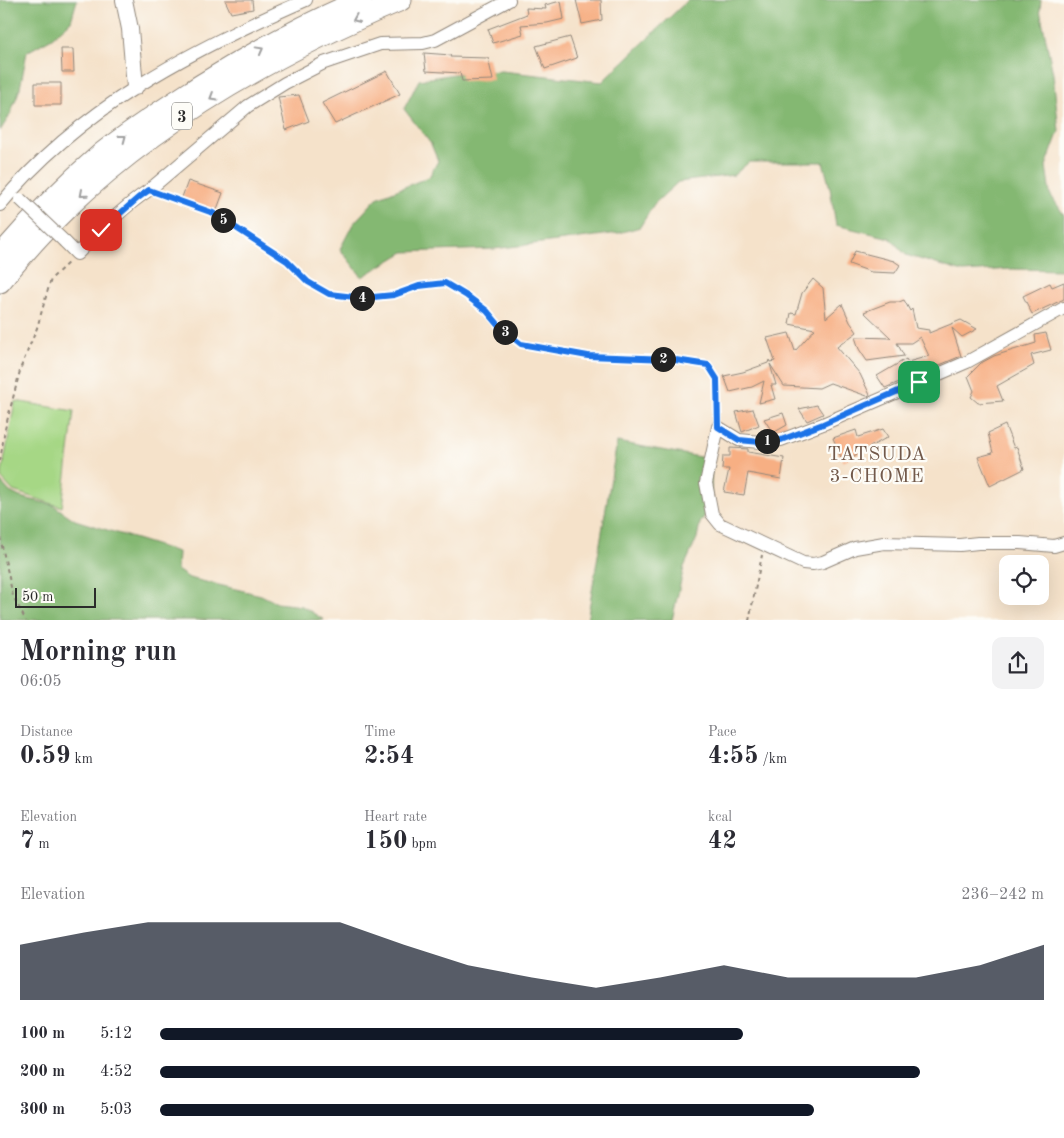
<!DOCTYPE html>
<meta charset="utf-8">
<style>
:root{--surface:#fff;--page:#f2f2f3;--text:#2b2b33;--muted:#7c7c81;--accent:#111827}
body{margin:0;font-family:"Old Standard TT",serif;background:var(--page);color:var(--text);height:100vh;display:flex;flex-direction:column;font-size:19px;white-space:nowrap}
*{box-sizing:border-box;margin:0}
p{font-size:16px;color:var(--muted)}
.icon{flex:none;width:28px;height:28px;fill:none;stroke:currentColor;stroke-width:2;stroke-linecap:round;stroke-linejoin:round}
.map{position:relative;height:620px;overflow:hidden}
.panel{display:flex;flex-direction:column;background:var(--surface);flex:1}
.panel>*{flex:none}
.fabs{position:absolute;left:999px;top:555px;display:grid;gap:10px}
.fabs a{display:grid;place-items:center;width:50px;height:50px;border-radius:10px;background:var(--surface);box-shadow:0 5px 20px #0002;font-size:25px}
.scale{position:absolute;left:15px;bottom:12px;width:81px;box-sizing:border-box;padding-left:5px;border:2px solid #2b2b2b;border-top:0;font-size:14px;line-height:18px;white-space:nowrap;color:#2b2b2b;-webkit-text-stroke:4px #fdfcf7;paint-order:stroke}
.pin{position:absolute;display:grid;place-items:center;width:42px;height:42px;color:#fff;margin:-21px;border-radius:10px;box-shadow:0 2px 8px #0006}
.km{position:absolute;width:25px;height:25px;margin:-12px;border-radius:50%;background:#222;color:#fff;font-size:14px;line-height:25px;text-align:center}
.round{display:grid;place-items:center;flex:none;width:52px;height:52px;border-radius:10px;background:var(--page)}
.summary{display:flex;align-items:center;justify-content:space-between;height:85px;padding:0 20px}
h1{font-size:28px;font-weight:600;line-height:38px}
.metrics{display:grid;grid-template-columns:repeat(3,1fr);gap:8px;height:85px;padding:5px 20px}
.metrics div{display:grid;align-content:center}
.metrics b{font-size:25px;font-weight:600}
.metrics small{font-size:14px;font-weight:400}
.metrics p{font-size:14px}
.chart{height:140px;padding:10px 20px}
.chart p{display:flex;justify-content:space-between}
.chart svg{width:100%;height:90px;margin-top:5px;fill:var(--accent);opacity:.7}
ul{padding:0 20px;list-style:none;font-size:16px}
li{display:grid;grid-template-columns:80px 60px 1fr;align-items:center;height:38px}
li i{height:12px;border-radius:6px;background:var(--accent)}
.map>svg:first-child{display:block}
.green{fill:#a6d785;stroke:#688158}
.forest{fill:#84b872;stroke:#58724e}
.building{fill:#f7af83}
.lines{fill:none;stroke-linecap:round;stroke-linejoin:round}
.minor-casing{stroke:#90867a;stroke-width:14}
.tertiary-casing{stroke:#90867a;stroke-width:18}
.trunk-casing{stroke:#90867a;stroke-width:23}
.path{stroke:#90867a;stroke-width:2;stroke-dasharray:4 4;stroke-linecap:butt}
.minor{stroke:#fff;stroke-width:12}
.tertiary{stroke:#fff;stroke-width:16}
.trunk{stroke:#fff;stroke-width:21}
.minor-bridge-casing{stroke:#90867a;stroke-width:14;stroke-linecap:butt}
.minor-bridge{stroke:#fff;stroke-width:12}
.oneway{stroke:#a0a0a0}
.route-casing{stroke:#fff;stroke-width:10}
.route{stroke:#1a73e8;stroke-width:6}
.labels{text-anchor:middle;stroke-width:4.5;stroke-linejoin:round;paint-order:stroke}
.shield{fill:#fdfcf7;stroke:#6a6a68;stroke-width:1}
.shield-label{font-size:16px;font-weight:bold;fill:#2b2b2b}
.neighbourhood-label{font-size:19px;letter-spacing:1px;fill:#72594a;stroke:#fdfcf7}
</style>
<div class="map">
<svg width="1064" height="621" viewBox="0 0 1064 621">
<rect width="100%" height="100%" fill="#fdfcf7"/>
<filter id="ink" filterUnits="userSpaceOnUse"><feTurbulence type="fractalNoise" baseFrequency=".02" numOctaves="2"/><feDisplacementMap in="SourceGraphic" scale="10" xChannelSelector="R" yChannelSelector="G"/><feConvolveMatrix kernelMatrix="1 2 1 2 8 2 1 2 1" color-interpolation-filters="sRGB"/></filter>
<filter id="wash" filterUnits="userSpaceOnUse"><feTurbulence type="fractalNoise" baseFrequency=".0096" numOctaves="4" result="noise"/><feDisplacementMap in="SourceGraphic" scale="20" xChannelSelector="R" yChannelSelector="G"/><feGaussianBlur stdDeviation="1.12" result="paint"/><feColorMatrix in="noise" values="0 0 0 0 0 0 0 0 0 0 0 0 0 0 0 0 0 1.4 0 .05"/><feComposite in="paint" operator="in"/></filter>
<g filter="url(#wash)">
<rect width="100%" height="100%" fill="#f5e2ca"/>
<path class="green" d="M 15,401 L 74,411 L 62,507 L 13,491 L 1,478 Z"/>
<path class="forest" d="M 0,0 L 77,0 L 71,21 L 52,38 L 27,52 L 20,88 L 10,115 L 0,131 Z
M 688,0 L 1041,0 L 1040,10 L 1053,74 L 1059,131 L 1046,166 L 1050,194 L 1064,215 L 1064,270 L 1012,269 L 963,272 L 906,255 L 890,238 L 836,225 L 830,188 L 823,162 L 749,162 L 734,175 L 678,182 L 654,204 L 640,227 L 619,233 L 494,249 L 404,252 L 362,277 L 340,249 L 353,224 L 377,198 L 429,177 L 438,161 L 431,144 L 404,109 L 419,80 L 454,74 L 501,71 L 602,82 Z
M 617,442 L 711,459 L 711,506 L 700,523 L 697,538 L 684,567 L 672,620 L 587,621 Z
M 0,481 L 10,492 L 20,497 L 53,505 L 75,520 L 178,552 L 177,570 L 189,578 L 261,595 L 277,603 L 302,606 L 324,620 L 0,620 Z"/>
<g id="blocks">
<path class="building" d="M 225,0 L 252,0 L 253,9 L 231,13 Z
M 576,0 L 601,0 L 602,20 L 582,24 Z
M 561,1 L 564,19 L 547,23 L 521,25 L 523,34 L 493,43 L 488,29 L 527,14 L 526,8 L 546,9 L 545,5 Z
M 570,37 L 577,58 L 545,69 L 536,46 Z
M 61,49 L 73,49 L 74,72 L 62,72 Z
M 424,53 L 451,55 L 450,57 L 488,58 L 493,80 L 462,81 L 460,73 L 426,71 Z
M 387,71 L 400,94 L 335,124 L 322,103 Z
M 35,83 L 61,83 L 61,105 L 35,105 Z
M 299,95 L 309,121 L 286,130 L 278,97 Z
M 188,181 L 223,193 L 216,212 L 181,200 Z
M 855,251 L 894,261 L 900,265 L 895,273 L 871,272 L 849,264 Z
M 813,279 L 823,288 L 826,318 L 842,304 L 850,322 L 857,332 L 837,347 L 860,374 L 870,395 L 867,396 L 830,383 L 819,388 L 784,386 L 770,364 L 776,385 L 771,385 L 775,399 L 759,403 L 764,381 L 752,387 L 730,392 L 724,376 L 743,372 L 768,363 L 769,360 L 770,362 L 775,361 L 767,338 L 789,333 L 795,351 L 815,329 L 789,324 L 791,313 L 796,314 L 802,293 Z
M 1064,282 L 1064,299 L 1032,314 L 1023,296 L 1050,283 L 1052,287 Z
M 904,300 L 910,311 L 912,309 L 916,328 L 929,330 L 929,333 L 961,320 L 977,329 L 962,337 L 952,328 L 961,356 L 885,388 L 877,376 L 906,359 L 908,362 L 929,356 L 920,337 L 911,343 L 897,343 L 904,356 L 867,361 L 859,349 L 855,337 L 891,338 L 864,312 L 890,302 L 899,302 Z
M 1046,333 L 1051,350 L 1031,355 L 1034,365 L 997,386 L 1003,401 L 978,403 L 971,397 L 974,391 L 968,376 L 981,363 L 994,356 L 1036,343 L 1035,335 Z
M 817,405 L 823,414 L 807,421 L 799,409 Z
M 753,409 L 759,425 L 742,432 L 736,412 Z
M 783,413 L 787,425 L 773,433 L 764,419 Z
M 1005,425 L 1014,448 L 1017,447 L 1024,469 L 990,486 L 978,457 L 993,453 L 988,433 Z
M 883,429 L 888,437 L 843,462 L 833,438 L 856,430 L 858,437 Z
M 730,448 L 748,449 L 748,452 L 784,458 L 781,479 L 748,473 L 744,495 L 724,492 L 729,469 L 722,469 L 723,456 L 730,456 Z"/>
</g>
</g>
<g filter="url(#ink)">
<use href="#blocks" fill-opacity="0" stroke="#90867a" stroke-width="1"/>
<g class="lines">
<g class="minor-casing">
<path id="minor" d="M 0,205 C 79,108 193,49 306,0
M 65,242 L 77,254 C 99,232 122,208 149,190 L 248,106 L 285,83 L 324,63 L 380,44 L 423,43 L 435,40 L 509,0
M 1064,308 L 967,362 L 823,424 L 781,440 L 760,442 L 739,440 L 718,427 L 706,483 L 712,514 L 720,524 L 803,563 L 813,564 L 823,562 L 855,548 L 884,543 L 960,545 L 978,543 L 1020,543 L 1054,546 L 1064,543"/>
</g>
<g class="tertiary-casing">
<path id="tertiary" d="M 124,0 L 130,29 L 135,87"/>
</g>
<g class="trunk-casing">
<path id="trunk" d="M 0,256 C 31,220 65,185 101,154 C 132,129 167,107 201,85 C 252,53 305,24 361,0
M 0,282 C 21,256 42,232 66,209 C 161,117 280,51 401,0"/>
</g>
<path class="path" d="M 160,194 L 213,213 L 287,261 L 308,282 L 329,294 L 363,298 L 394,295 L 419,286 L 445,283 L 467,296 L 487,311 L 502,329 L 521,344 L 588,356 L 669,359 L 708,365 L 717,379 L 718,417
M 0,461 L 5,429 L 21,367 L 37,328 L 51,279 L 70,261
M 0,537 L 13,596 L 26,621
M 749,621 L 762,555"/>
<use href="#minor" class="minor"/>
<use href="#tertiary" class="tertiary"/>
<use href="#trunk" class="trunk"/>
<g class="minor-bridge-casing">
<path id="minor-bridge" d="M 20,199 L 65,242"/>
</g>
<use href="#minor-bridge" class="minor-bridge"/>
</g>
<defs><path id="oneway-chevron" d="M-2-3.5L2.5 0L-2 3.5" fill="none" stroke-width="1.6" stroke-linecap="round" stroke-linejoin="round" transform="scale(1.25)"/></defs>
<g class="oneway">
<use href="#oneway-chevron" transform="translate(356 19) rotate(157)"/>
<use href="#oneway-chevron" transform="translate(260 50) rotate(-29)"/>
<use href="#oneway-chevron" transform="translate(213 97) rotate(149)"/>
<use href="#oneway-chevron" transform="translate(123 138) rotate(-37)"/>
<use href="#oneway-chevron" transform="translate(83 194) rotate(139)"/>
</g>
</g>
<g class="lines" filter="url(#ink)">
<g class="route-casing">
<path id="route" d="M 101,230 L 138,198 L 149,190 L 213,213 L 287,261 L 308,282 L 329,294 L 363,298 L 394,295 L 419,286 L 445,283 L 467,296 L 487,311 L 502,329 L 521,344 L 588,356 L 669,359 L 708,365 L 717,379 L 718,427 L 739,440 L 760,442 L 781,440 L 823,424 L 919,382"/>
</g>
<use href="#route" class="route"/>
</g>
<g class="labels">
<rect class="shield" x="172" y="102.5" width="20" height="27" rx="4"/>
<g class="shield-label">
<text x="182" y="122">3</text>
</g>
<g class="neighbourhood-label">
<text x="877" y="460">TATSUDA<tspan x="877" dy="22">3-CHOME</tspan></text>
</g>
</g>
</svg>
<div class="fabs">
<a><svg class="icon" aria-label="locate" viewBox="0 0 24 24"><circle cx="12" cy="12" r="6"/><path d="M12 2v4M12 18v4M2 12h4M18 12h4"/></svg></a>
</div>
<div class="scale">50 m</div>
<div class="pin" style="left:919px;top:382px;background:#1e9e55"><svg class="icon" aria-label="arrive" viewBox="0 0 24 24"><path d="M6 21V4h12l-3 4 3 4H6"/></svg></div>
<div class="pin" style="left:101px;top:230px;background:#d93025"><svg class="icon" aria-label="check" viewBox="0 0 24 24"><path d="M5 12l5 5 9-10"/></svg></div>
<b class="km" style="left:767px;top:441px">1</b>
<b class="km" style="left:663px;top:359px">2</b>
<b class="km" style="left:505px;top:332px">3</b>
<b class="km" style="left:362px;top:298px">4</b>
<b class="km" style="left:223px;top:220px">5</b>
</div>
<section class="panel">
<div class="summary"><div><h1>Morning run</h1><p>06:05</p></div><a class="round"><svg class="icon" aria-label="share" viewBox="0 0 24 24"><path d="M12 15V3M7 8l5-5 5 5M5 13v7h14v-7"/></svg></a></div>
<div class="metrics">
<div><p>Distance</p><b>0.59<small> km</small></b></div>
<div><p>Time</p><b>2:54</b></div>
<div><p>Pace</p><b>4:55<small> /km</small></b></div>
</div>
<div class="metrics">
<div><p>Elevation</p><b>7<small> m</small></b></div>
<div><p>Heart rate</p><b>150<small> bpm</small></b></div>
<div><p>kcal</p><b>42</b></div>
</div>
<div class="chart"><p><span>Elevation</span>236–242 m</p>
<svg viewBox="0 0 160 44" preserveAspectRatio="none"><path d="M0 44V17L10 11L20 6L30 6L40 6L50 6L60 17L70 27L80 33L90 38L100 33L110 27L120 33L130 33L140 33L150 27L160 17V44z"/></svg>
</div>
<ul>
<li><b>100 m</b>5:12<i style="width:66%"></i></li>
<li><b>200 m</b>4:52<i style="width:86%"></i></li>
<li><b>300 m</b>5:03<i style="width:74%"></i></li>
</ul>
</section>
